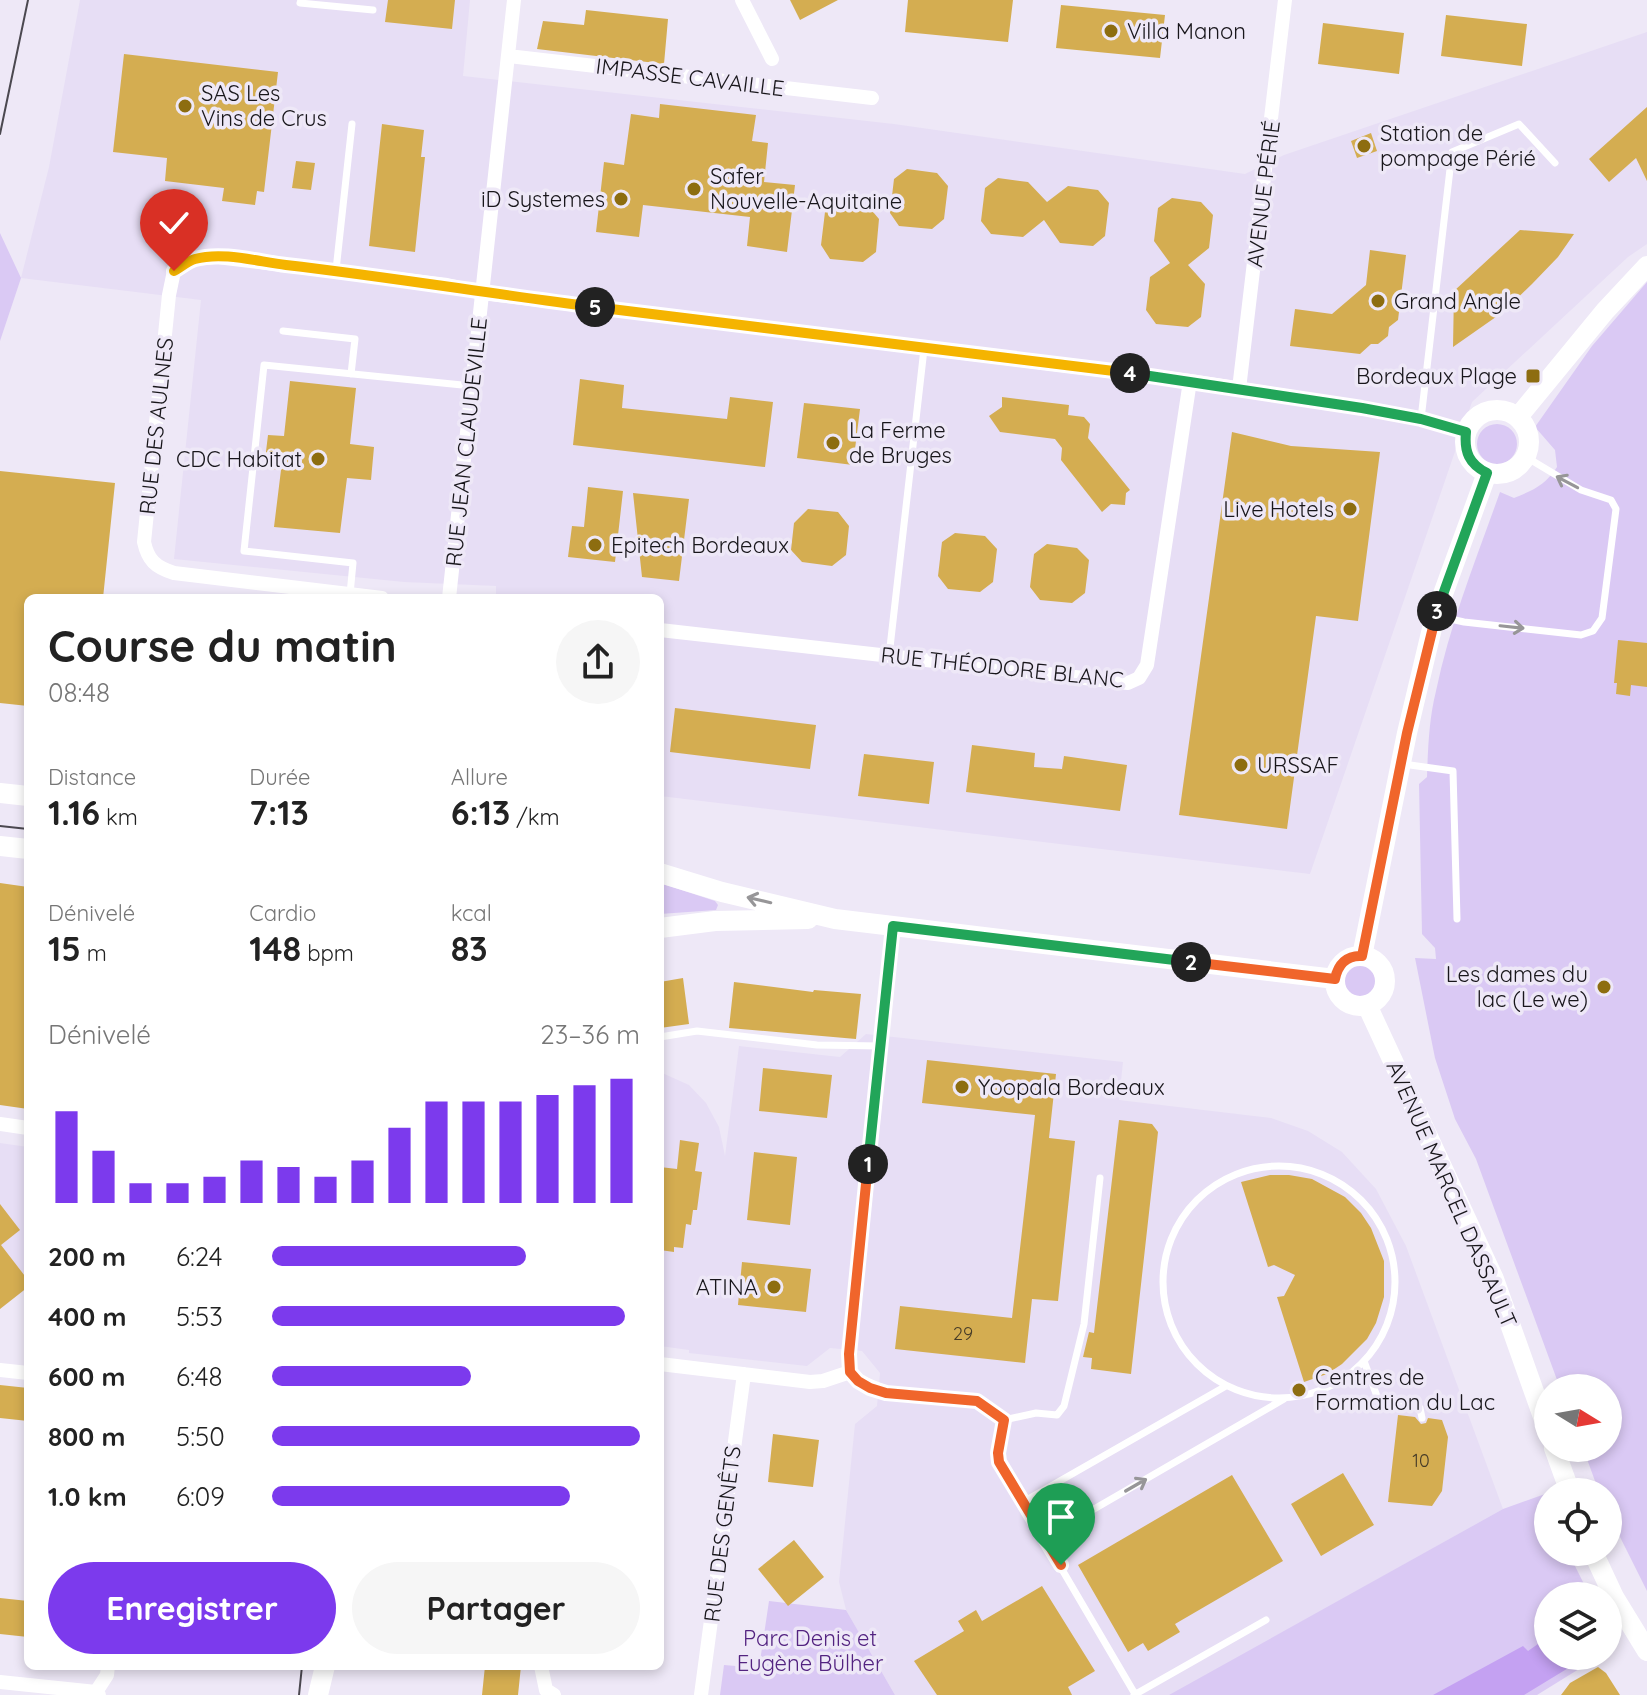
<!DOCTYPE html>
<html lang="fr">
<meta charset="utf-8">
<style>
:root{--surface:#fff;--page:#f6f6f6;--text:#222;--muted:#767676;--accent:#7c3aed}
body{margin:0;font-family:Quicksand,sans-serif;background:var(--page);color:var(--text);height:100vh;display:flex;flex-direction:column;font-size:30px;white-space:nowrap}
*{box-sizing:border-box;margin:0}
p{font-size:26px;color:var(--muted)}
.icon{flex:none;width:44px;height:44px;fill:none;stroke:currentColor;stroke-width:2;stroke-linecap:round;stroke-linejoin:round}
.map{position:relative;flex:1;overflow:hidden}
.panel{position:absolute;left:24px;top:594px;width:640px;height:1076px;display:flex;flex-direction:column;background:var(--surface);border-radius:12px;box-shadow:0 4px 12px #0003}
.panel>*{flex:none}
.needle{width:52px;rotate:101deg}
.tools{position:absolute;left:1534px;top:1374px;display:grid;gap:16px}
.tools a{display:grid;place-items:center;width:88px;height:88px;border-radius:50%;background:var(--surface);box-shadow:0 4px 12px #0003;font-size:40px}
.pin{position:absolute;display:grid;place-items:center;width:68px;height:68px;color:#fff;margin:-82px -34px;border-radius:50% 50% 50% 0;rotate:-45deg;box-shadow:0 0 8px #0007}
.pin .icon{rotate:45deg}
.km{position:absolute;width:40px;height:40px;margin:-20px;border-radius:50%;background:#222;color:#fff;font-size:22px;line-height:40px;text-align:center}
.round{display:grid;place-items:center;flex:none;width:84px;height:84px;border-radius:42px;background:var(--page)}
.head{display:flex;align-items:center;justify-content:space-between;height:136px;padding:0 24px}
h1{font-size:44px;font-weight:700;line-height:60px}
.figures{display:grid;grid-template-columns:repeat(3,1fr);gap:12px;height:136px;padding:8px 24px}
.figures div{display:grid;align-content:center}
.figures b{font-size:34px;font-weight:700}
.figures small{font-size:22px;font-weight:400}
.figures p{font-size:22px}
.chart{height:224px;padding:16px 24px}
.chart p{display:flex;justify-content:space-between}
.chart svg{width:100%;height:144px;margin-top:8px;stroke:var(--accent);stroke-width:6}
.primary-button{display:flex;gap:16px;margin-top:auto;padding:16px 24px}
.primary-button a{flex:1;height:92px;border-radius:48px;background:var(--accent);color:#fff;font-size:32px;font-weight:700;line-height:92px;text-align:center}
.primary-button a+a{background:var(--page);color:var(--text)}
ul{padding:0 24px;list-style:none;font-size:26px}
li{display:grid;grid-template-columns:128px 96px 1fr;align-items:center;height:60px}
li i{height:20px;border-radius:10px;background:var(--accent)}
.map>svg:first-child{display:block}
.built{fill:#e7def5}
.green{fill:#dac9f4}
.water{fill:#c4a1f2}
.building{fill:#d4ad51}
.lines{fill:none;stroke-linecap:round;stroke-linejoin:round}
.lane{stroke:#fff;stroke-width:7}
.street{stroke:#fff;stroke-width:14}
.secondary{stroke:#fff;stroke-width:20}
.tram{stroke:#4b4850;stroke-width:2}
.oneway{stroke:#979698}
.split-1-casing{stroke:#fff;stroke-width:16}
.split-2-casing{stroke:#fff;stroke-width:16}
.split-3-casing{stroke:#fff;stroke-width:16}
.split-4-casing{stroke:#fff;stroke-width:16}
.split-5-casing{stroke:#fff;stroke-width:16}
.split-6-casing{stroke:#fff;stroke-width:16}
.split-1{stroke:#f0652b;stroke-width:10}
.split-2{stroke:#22a559;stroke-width:10}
.split-3{stroke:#f0652b;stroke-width:10}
.split-4{stroke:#22a559;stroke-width:10}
.split-5{stroke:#f5b400;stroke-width:10}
.split-6{stroke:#f5b400;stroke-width:10}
.poi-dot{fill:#8d6d10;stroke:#eee8f7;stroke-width:3}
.labels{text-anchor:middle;stroke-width:7;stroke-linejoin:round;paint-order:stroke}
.number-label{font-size:18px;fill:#473c28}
.poi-label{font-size:22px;fill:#18161b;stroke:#eee8f7;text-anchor:start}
.street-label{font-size:22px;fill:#18161b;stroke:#eee8f7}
.park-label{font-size:22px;fill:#532380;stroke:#eee8f7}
</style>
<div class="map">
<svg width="1647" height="1695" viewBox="0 0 1647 1695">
<rect width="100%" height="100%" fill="#eee8f7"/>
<path class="built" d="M 80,0 L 470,0 L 463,76 L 894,124 L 1245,174 L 1284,155 L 1647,32 L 1647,244 L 1628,257 L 1472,402 L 1310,874 L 660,796 L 660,598 L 496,598 L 496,586 L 404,582 L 174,559 L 201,300 L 21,278 L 49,167 Z
M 866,1034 L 1123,1062 L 1119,1100 L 1271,1118 L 1308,1131 L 1342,1152 L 1376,1189 L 1406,1246 L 1503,1509 L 1171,1695 L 895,1695 L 846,1610 L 839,1582 L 855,1424 L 877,1406 L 880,1373 L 862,1351 L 830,1348 L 807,1366 L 689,1353 L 689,1350 L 660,1346 L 660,1072 L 689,1085 L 706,1103 L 719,1127 L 725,1156 L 739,1046 L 840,1057 Z
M 0,1143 L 28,1147 L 28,1287 L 0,1309 Z"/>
<path class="green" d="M 0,233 L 21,278 L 0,341 Z
M 1647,282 L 1647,1591 L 1608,1513 L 1608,1492 L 1599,1492 L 1583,1448 L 1608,1448 L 1608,1388 L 1560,1388 L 1476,1159 L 1455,1119 L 1435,1058 L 1415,958 L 1436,959 L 1435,948 L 1422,934 L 1419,784 L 1427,777 C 1428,748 1429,719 1436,691 C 1450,623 1477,557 1500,492 L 1514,498 C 1534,490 1545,485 1557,467 L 1555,450 L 1535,427 L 1592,346 Z
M1477 444a20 20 0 1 1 40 0a20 20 0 1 1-40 0Z
M 660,883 L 715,901 L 718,905 L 716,910 L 660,914 Z
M1344 981a16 16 0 1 1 32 0a16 16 0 1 1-32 0Z
M 1545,1494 L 1548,1502 L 1548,1552 L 1568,1552 L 1590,1596 L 1548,1596 L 1548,1656 L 1600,1656 L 1537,1695 L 1169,1695 L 1503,1509 Z
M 769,1601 L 846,1610 L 895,1695 L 720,1695 L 724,1665 L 759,1668 Z"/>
<path class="water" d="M 1548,1637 L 1548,1656 L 1588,1656 L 1524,1695 L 1433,1695 L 1523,1646 L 1528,1651 Z"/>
<path class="building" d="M 388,0 L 455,0 L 452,29 L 385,22 Z
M 790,0 L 838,0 L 800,20 Z
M 908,0 L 1013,0 L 1008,42 L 905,32 Z
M 1061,5 L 1165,15 L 1160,58 L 1056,48 Z
M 586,10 L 668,19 L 664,64 L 537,49 L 543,21 L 584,25 Z
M 1446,15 L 1527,24 L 1522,66 L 1441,56 Z
M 1323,23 L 1404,33 L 1399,74 L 1318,64 Z
M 124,54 L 278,72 L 264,192 L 257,191 L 255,205 L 222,201 L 224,188 L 165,181 L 167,158 L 113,152 Z
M 660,104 L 756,115 L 752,141 L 768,143 L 764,182 L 795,185 L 787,252 L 747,246 L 750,217 L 643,205 L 639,237 L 596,232 L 604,162 L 624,165 L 631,114 L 659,118 Z
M 1647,107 L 1647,181 L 1636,158 L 1609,182 L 1589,159 Z
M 382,124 L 424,130 L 421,157 L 425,157 L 415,252 L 369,246 Z
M 1371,133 L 1377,151 L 1357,158 L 1351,141 Z
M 296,161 L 315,163 L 311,190 L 292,188 Z
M 907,169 L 937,173 L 948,186 L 944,219 L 932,229 L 899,226 L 890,213 L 894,179 Z
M 998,178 L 1028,182 L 1047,202 L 1068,186 L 1098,190 L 1109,203 L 1105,236 L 1093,246 L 1060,243 L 1044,220 L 1023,237 L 991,234 L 981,221 L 985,188 Z
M 1172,198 L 1201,202 L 1213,215 L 1209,248 L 1188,265 L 1205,284 L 1201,317 L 1188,327 L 1156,324 L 1146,310 L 1150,277 L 1170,263 L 1154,241 L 1158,208 Z
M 838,202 L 868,206 L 879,219 L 876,252 L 863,262 L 830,259 L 821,245 L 825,212 Z
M 1520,230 L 1574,234 L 1558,257 L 1532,284 L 1503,312 L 1453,347 L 1454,291 Z
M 1370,250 L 1406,255 L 1398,320 L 1389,327 L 1388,336 L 1378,344 L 1371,344 L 1360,354 L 1290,346 L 1295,309 L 1332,314 L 1366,285 Z
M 580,379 L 624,385 L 622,408 L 727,419 L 730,397 L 773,402 L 765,467 L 573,445 Z
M 290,381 L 356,388 L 350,444 L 374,447 L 371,480 L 347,478 L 340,533 L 274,527 L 281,470 L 264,468 L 268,435 L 284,436 Z
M 1002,397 L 1069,405 L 1068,415 L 1084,417 L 1090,424 L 1088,438 L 1130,490 L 1126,493 L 1125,505 L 1111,504 L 1102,512 L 1061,460 L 1062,448 L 1055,439 L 1000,432 L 989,416 L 1002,407 Z
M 804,403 L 860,409 L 853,465 L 797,458 Z
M 1232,432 L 1291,446 L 1380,452 L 1358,621 L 1316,616 L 1287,829 L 1179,815 Z
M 0,471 L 115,483 L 103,598 L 28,598 L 28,706 L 0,703 Z
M 588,487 L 623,491 L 615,562 L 568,557 L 572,526 L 584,527 Z
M 633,493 L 689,499 L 679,581 L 642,577 Z
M 808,509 L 838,512 L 849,526 L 846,555 L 832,566 L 802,562 L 791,550 L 794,523 Z
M 955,533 L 985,536 L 997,549 L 993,582 L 980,592 L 948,589 L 938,576 L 942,542 Z
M 1047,544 L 1077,548 L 1089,560 L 1085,593 L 1072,603 L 1040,600 L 1030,587 L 1034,554 Z
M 1618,640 L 1647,643 L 1647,687 L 1631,685 L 1630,696 L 1616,694 L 1617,683 L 1614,683 Z
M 675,708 L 816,725 L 810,769 L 670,752 Z
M 972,745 L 1035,753 L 1034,767 L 1062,769 L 1064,756 L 1127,765 L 1120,811 L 966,792 Z
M 864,754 L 934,762 L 929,804 L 858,796 Z
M 0,883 L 28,887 L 28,1109 L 0,1105 Z
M 683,978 L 689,1024 L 660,1028 L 660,982 Z
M 734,982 L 813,992 L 814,990 L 861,994 L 856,1039 L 729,1028 Z
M 927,1060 L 1056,1074 L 1049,1138 L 1075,1141 L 1058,1301 L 1032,1299 L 1025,1363 L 895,1349 L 900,1306 L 1012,1318 L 1025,1205 L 1035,1115 L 922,1103 Z
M 763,1068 L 832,1075 L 827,1118 L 759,1111 Z
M 1119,1120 L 1152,1124 L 1158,1132 L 1131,1374 L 1091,1369 L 1092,1358 L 1083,1357 L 1089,1332 L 1094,1333 Z
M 680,1140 L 699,1143 L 695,1171 L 702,1172 L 697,1210 L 693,1210 L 691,1225 L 686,1224 L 683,1248 L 674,1247 L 674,1252 L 660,1250 L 660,1167 L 677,1169 Z
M 754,1152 L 797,1157 L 790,1225 L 747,1220 Z
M 1270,1175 L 1289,1175 L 1312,1179 L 1345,1197 L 1361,1213 L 1371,1228 L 1384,1261 L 1384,1297 L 1376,1323 L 1367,1339 L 1342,1364 L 1327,1374 L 1304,1382 L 1277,1297 L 1284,1296 L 1295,1275 L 1274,1265 L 1268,1267 L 1241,1182 Z
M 0,1204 L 20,1230 L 1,1245 L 28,1280 L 28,1287 L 0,1309 Z
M 742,1262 L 811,1269 L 806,1312 L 738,1305 Z
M 0,1385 L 28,1388 L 28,1421 L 0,1418 Z
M 1398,1415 L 1415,1417 L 1421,1424 L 1426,1423 L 1428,1418 L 1442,1420 L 1448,1437 L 1442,1491 L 1432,1506 L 1388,1502 Z
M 773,1434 L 819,1440 L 813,1487 L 768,1482 Z
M 1343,1473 L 1374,1525 L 1321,1556 L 1291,1504 Z
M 1232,1475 L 1283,1561 L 1175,1624 L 1180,1632 L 1148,1651 L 1143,1643 L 1128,1652 L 1078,1565 Z
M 794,1540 L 824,1577 L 788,1606 L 758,1569 Z
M 1042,1586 L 1095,1671 L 1068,1687 L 1072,1695 L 937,1695 L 914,1661 L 964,1631 L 958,1621 L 976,1610 L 982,1621 Z
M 0,1598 L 28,1601 L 28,1637 L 0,1634 Z
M 485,1666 L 521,1666 L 518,1695 L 482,1695 Z
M 1598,1667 L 1606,1673 L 1620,1695 L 1561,1695 L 1570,1683 Z"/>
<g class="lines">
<path class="lane" d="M 301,0 L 300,3 L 373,10
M 336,270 L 352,124
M 283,331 L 355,339 L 351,374
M 1421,419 L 1452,152 L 1519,124 L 1555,163
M 350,594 L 353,563 L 244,551 L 264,365 L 472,386
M 1437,616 L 1464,622 L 1581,635 L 1593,631 L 1602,618 L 1616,509 L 1611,500 L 1581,490 L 1526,457
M 889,656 L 924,349
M 1403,764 L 1453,771 L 1457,919
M 660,1037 L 697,1031 L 817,1045 L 880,1046
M1163 1282a116 116 0 1 1 232 0a116 116 0 1 1-232 0Z
M 1100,1178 L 1084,1324 L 1064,1406 L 1057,1415 L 1036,1413 L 1004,1420 L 998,1453 L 999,1462 L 1135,1694
M 1364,1361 L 1378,1399 L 1413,1402 L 1420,1408 L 1422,1418
M 1023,1502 L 1226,1386
M 1044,1538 L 1284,1399
M 1134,1695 L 1266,1620"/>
<path class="street" d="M 742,0 L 772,59
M 508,56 L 872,98
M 1239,389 L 1285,0
M 382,598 L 174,573 C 155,567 148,560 144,542 L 169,295 L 174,271 L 194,259 L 217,257 L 447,285 L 482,293 L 1190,381 L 1362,408 L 1421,419 L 1466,432
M 449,598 L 514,0
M 660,630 L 1128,683 L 1139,678 L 1147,665 L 1190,381
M 0,1124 L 28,1128
M 660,1364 L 810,1382 L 823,1381 L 850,1372
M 0,1370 L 28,1373
M 850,1372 L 849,1354 L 893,926
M 850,1372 L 858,1381 L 886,1393 L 977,1401 L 1004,1420
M 541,1666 L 546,1690 L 554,1695
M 0,1682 L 96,1692
M 99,1695 L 96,1692 L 107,1675 L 108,1666
M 701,1695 L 744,1374"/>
<path class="secondary" d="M1465 442a32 32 0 1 1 64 0a32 32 0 1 1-64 0Z
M 1518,417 L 1605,311 L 1647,266
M 0,793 L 28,796
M 0,846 L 28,849
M 660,873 L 722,892 L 835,919 L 1335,979
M 660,928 L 715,921 L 808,919
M1335 981a25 25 0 1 1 50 0a25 25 0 1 1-50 0Z
M 1362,956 L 1407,733 L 1435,616 L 1487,473
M 1367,1005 L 1494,1279 L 1548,1431
M 1554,1448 L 1570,1492
M 1593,1552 L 1614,1597 L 1647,1651
M 318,1695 L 325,1666"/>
<path class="tram" d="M 0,134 L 28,0
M 0,826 L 28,829
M 299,1695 L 302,1666"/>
</g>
<defs><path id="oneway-shaft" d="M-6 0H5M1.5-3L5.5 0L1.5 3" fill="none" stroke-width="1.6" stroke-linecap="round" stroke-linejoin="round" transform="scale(2)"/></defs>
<g class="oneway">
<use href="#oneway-shaft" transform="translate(1567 482) rotate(-152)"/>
<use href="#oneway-shaft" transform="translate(1512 627) rotate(6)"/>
<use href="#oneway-shaft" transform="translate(759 900) rotate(-167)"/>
<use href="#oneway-shaft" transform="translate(1136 1485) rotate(-30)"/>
</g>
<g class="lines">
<g class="split-1-casing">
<path id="split-1" d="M 868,1164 L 849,1354 L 850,1372 L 858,1381 L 870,1388 L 886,1393 L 977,1401 L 1004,1420 L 998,1453 L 999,1462 L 1061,1565"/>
</g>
<g class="split-2-casing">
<path id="split-2" d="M 868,1164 L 893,926 L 1191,962"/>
</g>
<g class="split-3-casing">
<path id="split-3" d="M 1191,962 L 1335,979 C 1338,964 1347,955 1362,956 L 1407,733 L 1437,611"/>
</g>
<g class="split-4-casing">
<path id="split-4" d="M 1130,373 L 1362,408 L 1421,419 L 1466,432 C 1464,452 1469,464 1487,473 L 1437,611"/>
</g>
<g class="split-5-casing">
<path id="split-5" d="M 595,307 L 1130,373"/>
</g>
<g class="split-6-casing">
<path id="split-6" d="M 174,271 C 181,267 188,261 195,259 C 223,251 259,262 286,265 C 390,277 492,294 595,307"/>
</g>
<use href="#split-1" class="split-1"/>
<use href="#split-2" class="split-2"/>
<use href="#split-3" class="split-3"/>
<use href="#split-4" class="split-4"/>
<use href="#split-5" class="split-5"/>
<use href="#split-6" class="split-6"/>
</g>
<g class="poi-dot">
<circle cx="1111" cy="31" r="8"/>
<circle cx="185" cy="106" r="8"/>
<circle cx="1364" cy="146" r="8"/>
<circle cx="694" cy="189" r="8"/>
<circle cx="621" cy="199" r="8"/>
<circle cx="1378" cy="301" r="8"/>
<rect x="1525" y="368" width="16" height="16" rx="4"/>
<circle cx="833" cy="443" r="8"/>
<circle cx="318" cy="459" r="8"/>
<circle cx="1350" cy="509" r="8"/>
<circle cx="595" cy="545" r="8"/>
<circle cx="1241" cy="765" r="8"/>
<circle cx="1604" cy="987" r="8"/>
<circle cx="962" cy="1087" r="8"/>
<circle cx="774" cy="1287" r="8"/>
<circle cx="1299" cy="1390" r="8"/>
</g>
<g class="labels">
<g class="number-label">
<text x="963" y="1340">29</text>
<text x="1421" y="1467">10</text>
</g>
<g class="poi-label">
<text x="1127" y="39">Villa Manon</text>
<text x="201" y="101">SAS Les<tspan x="201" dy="25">Vins de Crus</tspan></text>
<text x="1380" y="141">Station de<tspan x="1380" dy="25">pompage Périé</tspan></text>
<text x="710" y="184">Safer<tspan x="710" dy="25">Nouvelle-Aquitaine</tspan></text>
<text x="605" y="207" text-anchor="end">iD Systemes</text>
<text x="1394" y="309">Grand Angle</text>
<text x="1517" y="384" text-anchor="end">Bordeaux Plage</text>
<text x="849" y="438">La Ferme<tspan x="849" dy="25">de Bruges</tspan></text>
<text x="302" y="467" text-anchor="end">CDC Habitat</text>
<text x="1334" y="517" text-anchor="end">Live Hotels</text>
<text x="611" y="553">Epitech Bordeaux</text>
<text x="1257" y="773">URSSAF</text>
<text x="1588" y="982" text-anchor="end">Les dames du<tspan x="1588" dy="25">lac (Le we)</tspan></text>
<text x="978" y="1095">Yoopala Bordeaux</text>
<text x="758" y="1295" text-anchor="end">ATINA</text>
<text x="1315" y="1385">Centres de<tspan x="1315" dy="25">Formation du Lac</tspan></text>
</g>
<g class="street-label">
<text transform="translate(690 77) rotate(7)" y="8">IMPASSE CAVAILLE</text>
<text transform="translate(1263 194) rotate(-83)" y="8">AVENUE PÉRIÉ</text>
<text transform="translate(156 426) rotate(-84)" y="8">RUE DES AULNES</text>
<text transform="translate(466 442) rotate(-84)" y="8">RUE JEAN CLAUDEVILLE</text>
<text transform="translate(1002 667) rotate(6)" y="8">RUE THÉODORE BLANC</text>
<text transform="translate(1452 1194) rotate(66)" y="8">AVENUE MARCEL DASSAULT</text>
<text transform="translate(722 1534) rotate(-83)" y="8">RUE DES GENÊTS</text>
</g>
<g class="park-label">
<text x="810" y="1646">Parc Denis et<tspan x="810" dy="25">Eugène Bülher</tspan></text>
</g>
</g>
</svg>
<div class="tools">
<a><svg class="needle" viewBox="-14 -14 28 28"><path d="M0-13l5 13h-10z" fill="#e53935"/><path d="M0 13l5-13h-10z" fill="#767676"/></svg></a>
<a><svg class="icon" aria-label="locate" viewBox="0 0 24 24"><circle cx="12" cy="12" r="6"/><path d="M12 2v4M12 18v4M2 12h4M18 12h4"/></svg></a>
<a><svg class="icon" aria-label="layers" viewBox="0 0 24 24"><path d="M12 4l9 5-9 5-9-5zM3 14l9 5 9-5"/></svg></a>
</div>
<div class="pin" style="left:1061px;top:1565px;background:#1e9e55"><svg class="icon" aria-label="arrive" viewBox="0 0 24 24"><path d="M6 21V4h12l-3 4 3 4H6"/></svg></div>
<div class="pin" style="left:174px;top:271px;background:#d93025"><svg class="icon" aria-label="check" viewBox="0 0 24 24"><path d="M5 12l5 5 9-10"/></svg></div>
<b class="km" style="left:868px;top:1164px">1</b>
<b class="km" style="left:1191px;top:962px">2</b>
<b class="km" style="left:1437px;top:611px">3</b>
<b class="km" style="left:1130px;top:373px">4</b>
<b class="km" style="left:595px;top:307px">5</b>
<section class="panel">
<div class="head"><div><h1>Course du matin</h1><p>08:48</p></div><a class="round"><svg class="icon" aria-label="share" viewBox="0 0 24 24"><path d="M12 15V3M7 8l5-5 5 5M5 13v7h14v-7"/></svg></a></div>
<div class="figures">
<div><p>Distance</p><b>1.16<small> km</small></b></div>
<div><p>Durée</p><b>7:13</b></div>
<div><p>Allure</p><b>6:13<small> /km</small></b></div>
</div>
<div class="figures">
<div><p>Dénivelé</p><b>15<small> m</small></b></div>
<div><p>Cardio</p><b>148<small> bpm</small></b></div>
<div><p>kcal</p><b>83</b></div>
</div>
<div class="chart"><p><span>Dénivelé</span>23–36 m</p>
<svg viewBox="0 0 160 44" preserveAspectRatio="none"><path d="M5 44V16M15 44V28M25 44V38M35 44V38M45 44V36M55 44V31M65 44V33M75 44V36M85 44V31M95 44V21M105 44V13M115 44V13M125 44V13M135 44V11M145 44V8M155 44V6"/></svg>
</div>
<ul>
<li><b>200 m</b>6:24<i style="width:69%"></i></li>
<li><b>400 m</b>5:53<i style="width:96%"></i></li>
<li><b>600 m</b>6:48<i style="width:54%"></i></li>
<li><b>800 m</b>5:50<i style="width:100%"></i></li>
<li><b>1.0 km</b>6:09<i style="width:81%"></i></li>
</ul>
<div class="primary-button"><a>Enregistrer</a><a>Partager</a></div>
</section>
</div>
